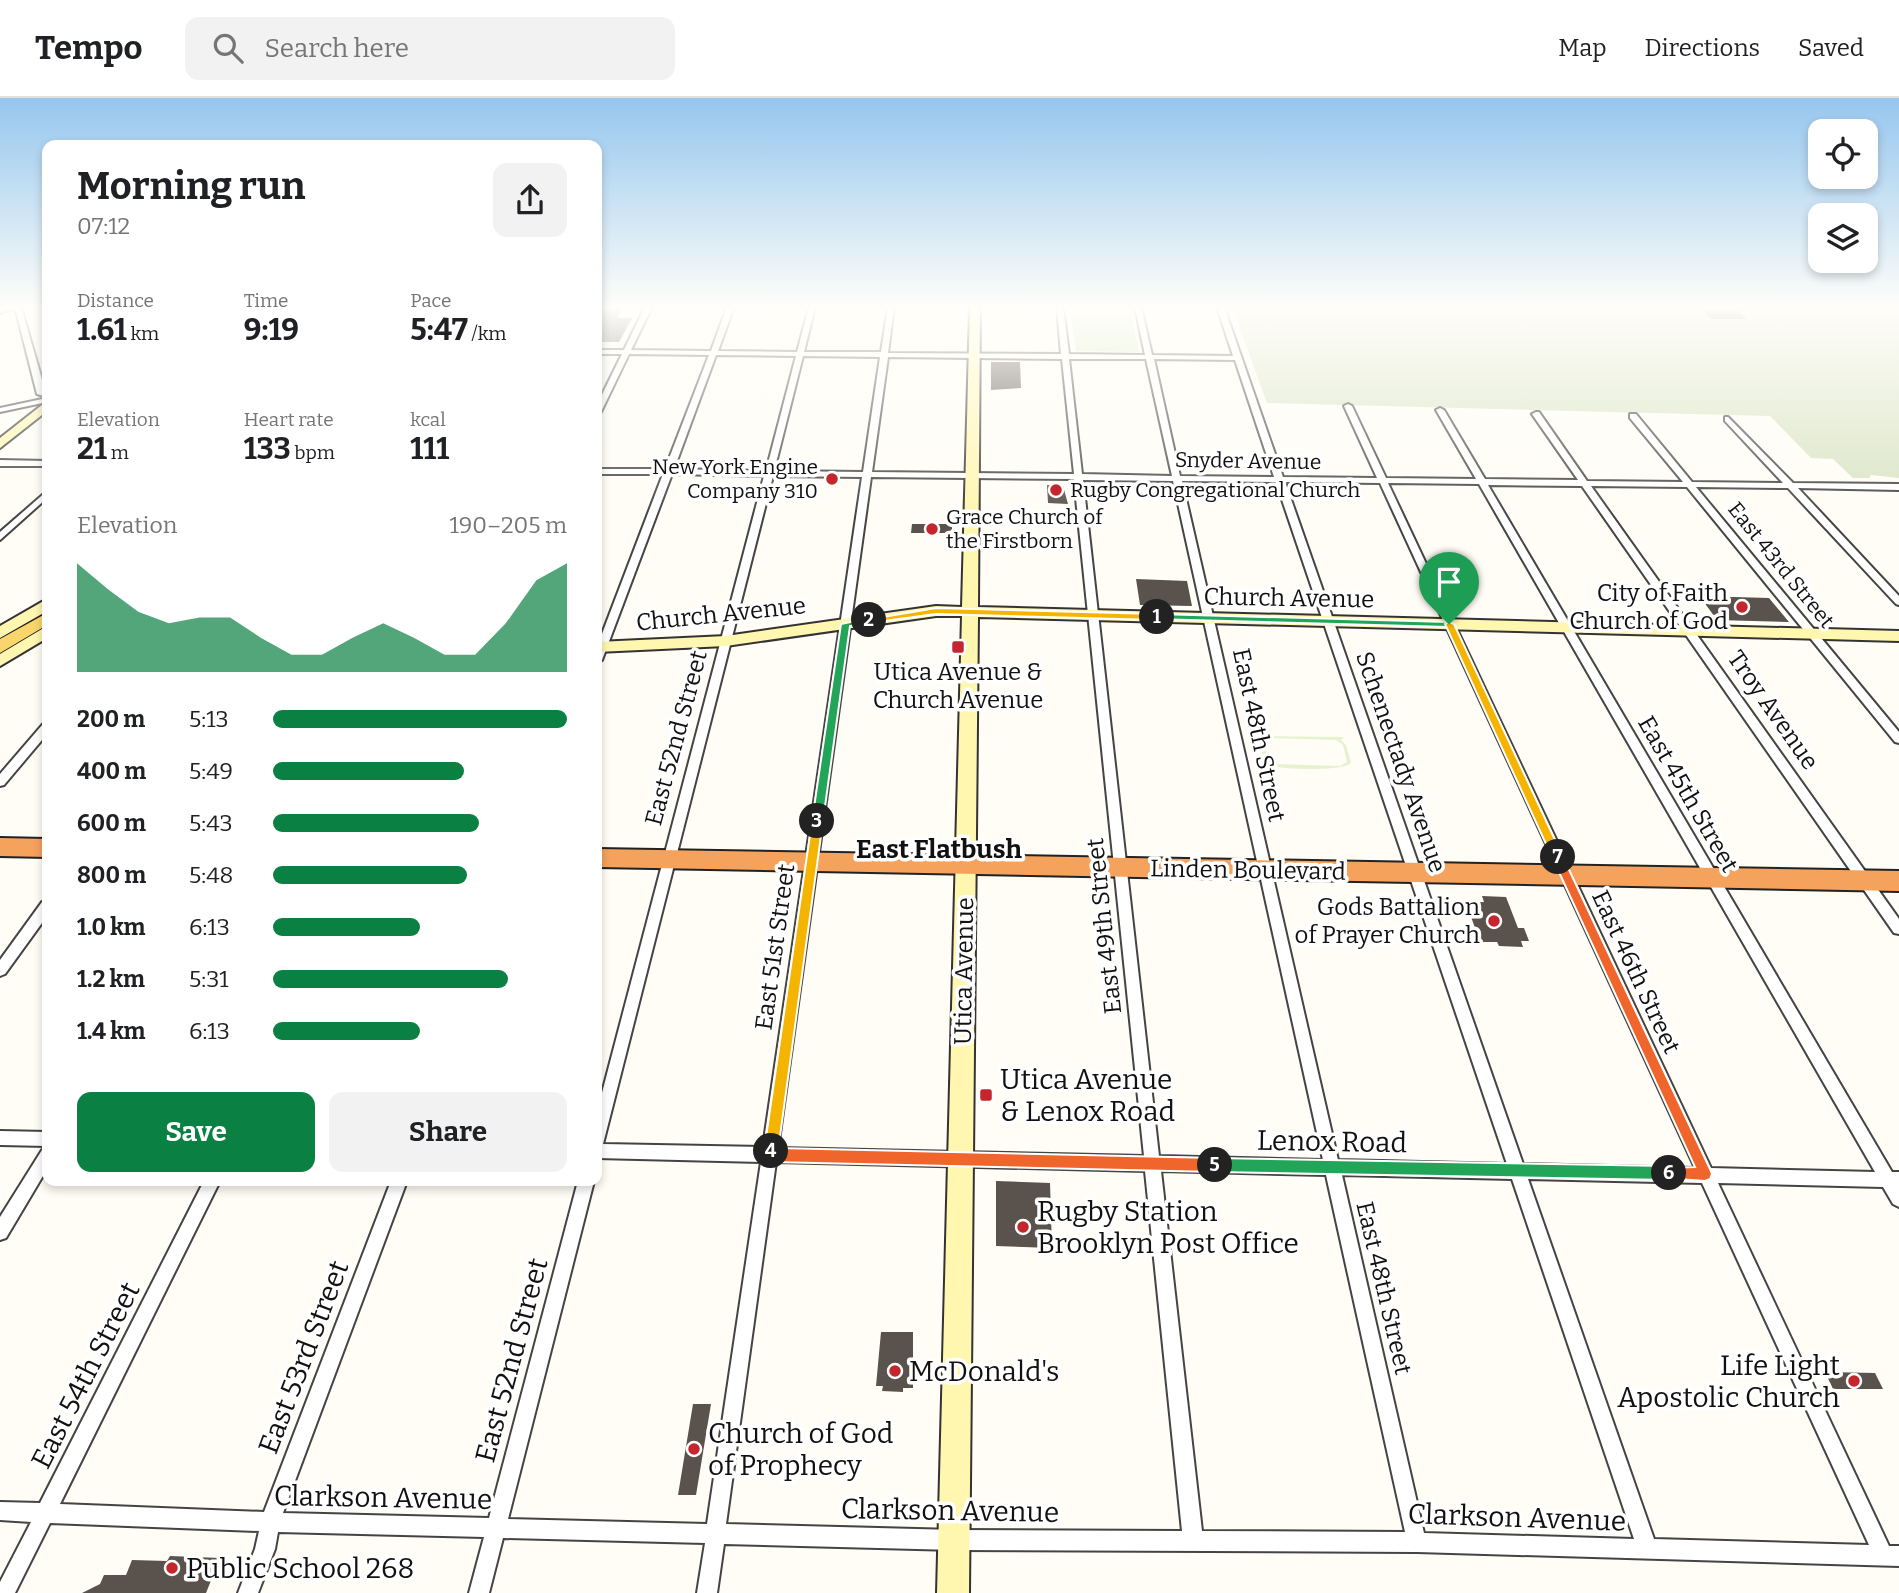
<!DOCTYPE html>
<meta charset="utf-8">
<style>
:root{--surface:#fff;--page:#f2f2f2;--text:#202124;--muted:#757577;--line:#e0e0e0;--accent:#0b8043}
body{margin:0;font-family:Bitter,serif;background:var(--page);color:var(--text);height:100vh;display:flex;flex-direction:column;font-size:26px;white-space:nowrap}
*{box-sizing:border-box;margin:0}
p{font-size:23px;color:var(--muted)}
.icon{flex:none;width:38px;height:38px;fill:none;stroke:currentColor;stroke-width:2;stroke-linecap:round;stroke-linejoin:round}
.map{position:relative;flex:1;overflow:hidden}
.drawer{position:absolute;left:42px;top:42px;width:560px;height:1046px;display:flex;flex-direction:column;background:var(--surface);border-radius:14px;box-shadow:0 4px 10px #0003}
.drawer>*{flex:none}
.tools{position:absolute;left:1808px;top:21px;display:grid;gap:14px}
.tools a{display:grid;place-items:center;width:70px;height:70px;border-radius:14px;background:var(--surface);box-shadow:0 4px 10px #0003;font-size:35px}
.pin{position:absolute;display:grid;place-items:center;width:60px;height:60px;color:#fff;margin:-72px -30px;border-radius:50% 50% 50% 0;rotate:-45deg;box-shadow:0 0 7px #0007}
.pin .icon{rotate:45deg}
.km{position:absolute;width:35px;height:35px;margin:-18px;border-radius:50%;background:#222;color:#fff;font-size:19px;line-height:35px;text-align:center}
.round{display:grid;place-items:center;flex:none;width:74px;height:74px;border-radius:14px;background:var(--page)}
.head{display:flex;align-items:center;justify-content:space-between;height:119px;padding:0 35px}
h1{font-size:38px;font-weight:700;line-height:52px}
.figures{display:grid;grid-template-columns:repeat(3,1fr);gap:10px;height:119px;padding:7px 35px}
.figures div{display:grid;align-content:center}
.figures b{font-size:30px;font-weight:700}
.figures small{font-size:19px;font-weight:400}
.figures p{font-size:19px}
.chart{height:196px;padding:14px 35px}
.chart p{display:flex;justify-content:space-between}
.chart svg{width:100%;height:126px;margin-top:7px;fill:var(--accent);opacity:.7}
.primary-button{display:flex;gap:14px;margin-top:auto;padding:14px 35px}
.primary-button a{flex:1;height:80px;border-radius:14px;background:var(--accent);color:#fff;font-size:28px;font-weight:700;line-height:80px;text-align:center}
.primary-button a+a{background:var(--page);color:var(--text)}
ul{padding:0 35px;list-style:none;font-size:23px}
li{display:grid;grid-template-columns:112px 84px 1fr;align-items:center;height:52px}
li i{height:18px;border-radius:9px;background:var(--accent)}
header{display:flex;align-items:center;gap:42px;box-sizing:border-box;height:98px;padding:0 35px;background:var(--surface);border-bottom:2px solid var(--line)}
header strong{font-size:33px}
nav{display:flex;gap:38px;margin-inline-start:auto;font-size:24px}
.search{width:490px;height:63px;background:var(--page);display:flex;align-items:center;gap:18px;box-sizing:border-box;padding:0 24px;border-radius:14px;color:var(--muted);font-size:26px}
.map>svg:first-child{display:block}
.green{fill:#d5ebbd}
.cemetery{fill:#d9e3c4}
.pitch{fill:#e6f2cf;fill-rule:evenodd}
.building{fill:#5a524d}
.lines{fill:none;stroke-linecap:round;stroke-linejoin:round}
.street-casing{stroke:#444;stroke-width:4}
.secondary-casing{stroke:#333;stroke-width:4}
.primary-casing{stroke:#222;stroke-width:3}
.highway-casing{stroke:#222;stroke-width:4}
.street{fill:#fff;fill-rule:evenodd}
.secondary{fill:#fff6b0;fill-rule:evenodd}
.primary{fill:#f9d66b;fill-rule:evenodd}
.highway{fill:#f5a25d;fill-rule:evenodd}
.split-1{fill:#22a559;stroke:#fff;stroke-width:2}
.split-2{fill:#f5b400;stroke:#fff;stroke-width:2}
.split-3{fill:#22a559;stroke:#fff;stroke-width:2}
.split-4{fill:#f5b400;stroke:#fff;stroke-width:2}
.split-5{fill:#f0652b;stroke:#fff;stroke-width:2}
.split-6{fill:#22a559;stroke:#fff;stroke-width:2}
.split-7{fill:#f0652b;stroke:#fff;stroke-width:2}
.split-8{fill:#f5b400;stroke:#fff;stroke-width:2}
.poi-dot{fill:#c4262e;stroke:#fff;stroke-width:2.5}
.labels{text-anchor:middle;stroke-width:7;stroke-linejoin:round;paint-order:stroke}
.far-street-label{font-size:21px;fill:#111;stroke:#fff}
.far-poi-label{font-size:21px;fill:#111;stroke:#fff;text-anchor:start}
.poi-label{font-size:24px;fill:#111;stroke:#fff;text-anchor:end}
.street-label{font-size:24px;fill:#111;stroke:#fff}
.neighbourhood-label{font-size:26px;font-weight:bold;fill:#111;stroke:#fff}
.near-poi-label{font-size:28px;fill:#111;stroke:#fff;text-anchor:start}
.near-street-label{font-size:28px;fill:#111;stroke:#fff}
</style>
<header>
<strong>Tempo</strong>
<div class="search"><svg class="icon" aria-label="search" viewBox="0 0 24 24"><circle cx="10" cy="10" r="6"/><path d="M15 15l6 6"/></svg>Search here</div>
<nav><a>Map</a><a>Directions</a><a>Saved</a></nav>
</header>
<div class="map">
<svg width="1899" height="1495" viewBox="0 0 1899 1495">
<rect width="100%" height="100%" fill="#fffdf5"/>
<path class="green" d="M 1071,217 L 1131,218 L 1139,254 L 1076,253 Z"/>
<path class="cemetery" d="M 1232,209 L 1899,209 L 1899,380 L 1871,377 L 1869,380 L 1853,380 L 1833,361 L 1811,360 L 1770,318 L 1267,305 Z"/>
<path class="pitch" d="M 1259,638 L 1344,639 L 1341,642 L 1346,647 L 1351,665 C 1344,673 1286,672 1274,668 C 1263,665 1259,650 1263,641 ZM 1271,640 L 1336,642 L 1343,647 L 1347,664 L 1340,668 L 1274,666 L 1268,661 L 1264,646 Z"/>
<path class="building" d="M 597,209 L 623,209 L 617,220 L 632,220 L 619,244 L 597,244 Z
M 1699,209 L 1734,209 L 1747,221 L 1711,221 Z
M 991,264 L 1020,264 L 1021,290 L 991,292 Z
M 1047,387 L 1063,388 L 1068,406 L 1048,405 Z
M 912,426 L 952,426 L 952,435 L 911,435 Z
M 1136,481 L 1187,483 L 1192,508 L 1140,507 Z
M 1734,499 L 1769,500 L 1789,524 L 1717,522 L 1701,500 Z
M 1482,798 L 1506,799 L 1518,830 L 1524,830 L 1529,843 L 1521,843 L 1523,849 L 1499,848 L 1497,844 L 1480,844 L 1470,816 L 1461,815 L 1456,805 L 1484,804 Z
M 996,1083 L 1050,1085 L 1052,1150 L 996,1148 Z
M 881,1234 L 913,1234 L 913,1290 L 903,1290 L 903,1294 L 882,1293 L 883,1288 L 876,1288 Z
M 1825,1274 L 1875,1275 L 1883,1291 L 1833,1291 Z
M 693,1306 L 711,1306 L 696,1397 L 678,1397 Z
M 170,1458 L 220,1460 L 206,1495 L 82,1495 L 100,1486 L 104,1477 L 126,1477 L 132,1462 L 167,1463 Z"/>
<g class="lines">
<g class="street-casing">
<path id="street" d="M 15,209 L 21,209 L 47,299 L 37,296 Z
M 645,209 L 652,209 L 631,252 L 711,253 L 727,209 L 734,209 L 718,253 L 797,254 L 809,209 L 815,209 L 804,254 L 881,254 L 888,209 L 894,209 L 888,255 L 1061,256 L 1057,209 L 1063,209 L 1069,256 L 1145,257 L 1135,209 L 1141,209 L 1152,257 L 1233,258 L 1217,209 L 1224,209 L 1283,379 L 1377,380 L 1344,308 L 1348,306 L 1352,308 L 1386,380 L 1476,381 L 1436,312 L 1440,310 L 1444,312 L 1485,381 L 1578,382 L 1532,316 L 1536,314 L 1539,314 L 1587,383 L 1683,384 L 1630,320 L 1630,316 L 1636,316 L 1692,384 L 1783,385 L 1725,323 L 1725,319 L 1728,319 L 1793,385 L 1899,386 L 1899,392 L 1798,390 L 1899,498 L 1899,507 L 1896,506 L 1788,390 L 1696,389 L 1899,634 L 1899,645 L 1895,644 L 1687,389 L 1591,388 L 1899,821 L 1899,836 L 1894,835 L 1582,388 L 1488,387 L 1892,1074 L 1899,1074 L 1899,1109 L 1893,1106 L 1883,1089 L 1718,1085 L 1889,1448 L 1899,1448 L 1899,1468 L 1417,1454 L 955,1452 L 724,1446 L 717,1495 L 697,1495 L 705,1445 L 503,1440 L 489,1495 L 469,1495 L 484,1439 L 278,1434 L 275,1451 L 258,1495 L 238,1495 L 255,1451 L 259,1433 L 50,1425 L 15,1495 L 0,1495 L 0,1484 L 31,1424 L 0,1422 L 0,1404 L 40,1405 L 204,1083 L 220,1083 L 60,1406 L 264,1414 L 391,1083 L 407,1083 L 283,1415 L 489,1420 L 578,1083 L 594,1083 L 508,1421 L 707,1426 L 761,1064 L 597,1060 L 597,1014 L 764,378 L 672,376 L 602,562 L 597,565 L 597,549 L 663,376 L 597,376 L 597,371 L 665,371 L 709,257 L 629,256 L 601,314 L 597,316 L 597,307 L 622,256 L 597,256 L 597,252 L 624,252 ZM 716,257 L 796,258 L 766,373 L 674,371 ZM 803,258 L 880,259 L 863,374 L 774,373 ZM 888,259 L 1062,261 L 1074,376 L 872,374 ZM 1069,261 L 1146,261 L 1172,378 L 1082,376 ZM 1154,261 L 1235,262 L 1274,379 L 1180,378 ZM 773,378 L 862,379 L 763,1049 L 603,1046 ZM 871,379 L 1074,381 L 1144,1058 L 778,1050 ZM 1083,382 L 1173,383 L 1323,1062 L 1159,1058 ZM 1182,383 L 1276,384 L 1507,1066 L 1338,1062 ZM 1285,384 L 1380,385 L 1695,1070 L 1523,1066 ZM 1388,385 L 1479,386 L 1875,1074 L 1711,1070 ZM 776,1064 L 1145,1073 L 1182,1433 L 955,1432 L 726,1426 ZM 1161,1073 L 1326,1077 L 1405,1434 L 1202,1433 ZM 1342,1077 L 1512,1081 L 1634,1441 L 1424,1435 ZM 1528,1081 L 1702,1085 L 1869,1447 L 1654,1441 Z
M 47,300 L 47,304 L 0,314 L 0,310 Z
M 0,362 L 47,363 L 47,368 L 0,368 Z
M 47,393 L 47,400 L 0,442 L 0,434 Z
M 47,625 L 47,636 L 4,687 L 0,688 L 0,676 L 43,626 Z
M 47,803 L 47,818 L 5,876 L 0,878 L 0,862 L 42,804 Z
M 0,1033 L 47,1034 L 47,1048 L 0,1047 Z
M 47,1050 L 47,1071 L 6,1140 L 0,1142 L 0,1119 L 42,1052 Z"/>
</g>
<g class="secondary-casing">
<path id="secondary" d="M 0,209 L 19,209 L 0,215 Z
M 970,209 L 980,209 L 978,509 L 1899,533 L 1899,543 L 978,519 L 969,1495 L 937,1495 L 962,518 L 936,518 L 726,548 L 597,554 L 597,544 L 726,538 L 936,508 L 962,509 Z
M 47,303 L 47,313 L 0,350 L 0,340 Z
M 47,501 L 47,513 L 0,540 L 0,528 Z
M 47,528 L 47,540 L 0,568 L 0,556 Z"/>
</g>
<g class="primary-casing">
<path id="primary" d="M 47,515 L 47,527 L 0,555 L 0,541 Z"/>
</g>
<g class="highway-casing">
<path id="highway" d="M 0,740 L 47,741 L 47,759 L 0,758 Z
M 597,751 L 1899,773 L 1899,793 L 597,769 Z"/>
</g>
<use href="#street" class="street"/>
<use href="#secondary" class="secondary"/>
<use href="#primary" class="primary"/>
<use href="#highway" class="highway"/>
</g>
<linearGradient id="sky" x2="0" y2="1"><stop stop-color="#95c6ee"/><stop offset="0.5" stop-color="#fffefa"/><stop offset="1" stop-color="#fffefa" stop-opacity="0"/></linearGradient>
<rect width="1899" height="419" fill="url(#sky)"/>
<path class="split-1" d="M 1157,516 L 1449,524 L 1454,526 L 1449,529 L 1153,521 L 1153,517 Z"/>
<path class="split-2" d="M 936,510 L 1157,516 L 1161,519 L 1157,522 L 936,516 L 869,525 L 865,522 Z"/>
<path class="split-3" d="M 869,520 L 873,520 L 873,524 L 850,528 L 823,723 L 817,727 L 812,723 L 841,526 Z"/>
<path class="split-4" d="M 817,719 L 823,723 L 778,1053 L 771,1060 L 764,1053 L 812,723 Z"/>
<path class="split-5" d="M 771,1046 L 777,1050 L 1215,1060 L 1222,1067 L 1215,1074 L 770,1064 L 763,1057 L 766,1048 Z"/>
<path class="split-6" d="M 1215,1060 L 1669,1068 L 1676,1075 L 1669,1082 L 1215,1074 L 1208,1067 Z"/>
<path class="split-7" d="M 1558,755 L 1563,759 L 1710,1071 L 1712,1076 L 1710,1081 L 1705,1083 L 1663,1080 L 1661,1075 L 1663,1070 L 1695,1069 L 1552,759 Z"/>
<path class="split-8" d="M 1449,524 L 1454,526 L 1563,759 L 1562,762 L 1558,763 L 1552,759 L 1445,526 Z"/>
<g class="poi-dot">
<circle cx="832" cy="381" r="7"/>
<circle cx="1056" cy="392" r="7"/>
<circle cx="932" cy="431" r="7"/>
<circle cx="1742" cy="509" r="7"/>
<rect x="951" y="542" width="14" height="14" rx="3.5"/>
<circle cx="1494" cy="823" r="7"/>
<rect x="979" y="990" width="14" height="14" rx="3.5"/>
<circle cx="1023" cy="1129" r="7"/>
<circle cx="895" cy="1273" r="7"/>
<circle cx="1854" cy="1283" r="7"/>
<circle cx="694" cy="1351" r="7"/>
<circle cx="172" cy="1470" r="7"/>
</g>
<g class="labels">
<g class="far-street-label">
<text transform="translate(1248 363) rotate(1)" y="7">Snyder Avenue</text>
<text transform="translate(1781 467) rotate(51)" y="7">East 43rd Street</text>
</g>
<g class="far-poi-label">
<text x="818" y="376" text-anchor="end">New York Engine<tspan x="818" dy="24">Company 310</tspan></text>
<text x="1070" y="399">Rugby Congregational Church</text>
<text x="946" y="426">Grace Church of<tspan x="946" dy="24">the Firstborn</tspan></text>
</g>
<g class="poi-label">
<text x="1728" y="503">City of Faith<tspan x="1728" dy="28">Church of God</tspan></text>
<text x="958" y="582" text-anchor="middle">Utica Avenue &amp;<tspan x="958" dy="28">Church Avenue</tspan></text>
<text x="1480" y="817">Gods Battalion<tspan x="1480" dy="28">of Prayer Church</tspan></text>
</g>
<g class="street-label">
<text transform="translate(1289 500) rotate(1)" y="8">Church Avenue</text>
<text transform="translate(721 516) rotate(-6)" y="8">Church Avenue</text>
<text transform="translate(1773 612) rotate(55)" y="8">Troy Avenue</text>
<text transform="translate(1259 637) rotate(78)" y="8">East 48th Street</text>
<text transform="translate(676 640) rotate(-75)" y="8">East 52nd Street</text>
<text transform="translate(1401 664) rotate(71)" y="8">Schenectady Avenue</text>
<text transform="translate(1688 696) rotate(60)" y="8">East 45th Street</text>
<text transform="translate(1248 772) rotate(1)" y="8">Linden Boulevard</text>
<text transform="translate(1104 828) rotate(-96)" y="8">East 49th Street</text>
<text transform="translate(775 849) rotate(-82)" y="8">East 51st Street</text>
<text transform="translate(964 873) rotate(-89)" y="8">Utica Avenue</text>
<text transform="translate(1636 874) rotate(65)" y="8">East 46th Street</text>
<text transform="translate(1384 1190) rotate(77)" y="8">East 48th Street</text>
</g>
<g class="neighbourhood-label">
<text x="939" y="760">East Flatbush</text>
</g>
<g class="near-poi-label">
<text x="1000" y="991">Utica Avenue<tspan x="1000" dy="32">&amp; Lenox Road</tspan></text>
<text x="1037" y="1123">Rugby Station<tspan x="1037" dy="32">Brooklyn Post Office</tspan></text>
<text x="1840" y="1277" text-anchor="end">Life Light<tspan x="1840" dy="32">Apostolic Church</tspan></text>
<text x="909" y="1283">McDonald's</text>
<text x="708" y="1345">Church of God<tspan x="708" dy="32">of Prophecy</tspan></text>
<text x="186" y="1480">Public School 268</text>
</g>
<g class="near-street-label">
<text transform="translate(1332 1043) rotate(1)" y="10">Lenox Road</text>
<text transform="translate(303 1259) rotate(-69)" y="10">East 53rd Street</text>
<text transform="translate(511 1262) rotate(-75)" y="10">East 52nd Street</text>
<text transform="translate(85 1277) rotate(-63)" y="10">East 54th Street</text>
<text transform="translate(383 1399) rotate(1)" y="10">Clarkson Avenue</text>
<text transform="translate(950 1412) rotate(1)" y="10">Clarkson Avenue</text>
<text transform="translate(1517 1419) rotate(2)" y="10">Clarkson Avenue</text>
</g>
</g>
</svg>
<div class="tools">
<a><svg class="icon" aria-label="locate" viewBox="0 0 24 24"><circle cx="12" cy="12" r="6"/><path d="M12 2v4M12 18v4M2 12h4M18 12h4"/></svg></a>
<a><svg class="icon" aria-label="layers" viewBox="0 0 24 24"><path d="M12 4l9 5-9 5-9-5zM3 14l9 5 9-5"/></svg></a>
</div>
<div class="pin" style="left:1449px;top:526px;background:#1e9e55"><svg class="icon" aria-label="arrive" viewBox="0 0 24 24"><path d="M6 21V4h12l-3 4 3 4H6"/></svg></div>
<b class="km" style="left:1157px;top:519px">1</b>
<b class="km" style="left:869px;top:522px">2</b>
<b class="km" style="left:817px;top:723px">3</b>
<b class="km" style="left:771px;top:1053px">4</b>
<b class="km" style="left:1215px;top:1067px">5</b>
<b class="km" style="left:1669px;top:1075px">6</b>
<b class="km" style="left:1558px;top:759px">7</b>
<section class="drawer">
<div class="head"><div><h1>Morning run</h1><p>07:12</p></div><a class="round"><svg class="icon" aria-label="share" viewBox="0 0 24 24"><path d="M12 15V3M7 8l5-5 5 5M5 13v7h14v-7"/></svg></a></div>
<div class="figures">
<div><p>Distance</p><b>1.61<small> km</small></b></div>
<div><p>Time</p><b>9:19</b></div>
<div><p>Pace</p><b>5:47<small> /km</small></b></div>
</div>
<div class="figures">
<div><p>Elevation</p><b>21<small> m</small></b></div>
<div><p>Heart rate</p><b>133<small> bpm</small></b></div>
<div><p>kcal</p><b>111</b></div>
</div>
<div class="chart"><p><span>Elevation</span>190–205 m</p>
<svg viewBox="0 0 160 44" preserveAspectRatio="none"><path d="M0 44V6L10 15L20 23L30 27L40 25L50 25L60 32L70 38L80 38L90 32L100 27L110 32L120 38L130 38L140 27L150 12L160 6V44z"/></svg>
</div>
<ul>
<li><b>200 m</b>5:13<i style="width:100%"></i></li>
<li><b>400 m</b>5:49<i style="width:65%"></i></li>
<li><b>600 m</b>5:43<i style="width:70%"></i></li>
<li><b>800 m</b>5:48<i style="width:66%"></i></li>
<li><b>1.0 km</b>6:13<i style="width:50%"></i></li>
<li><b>1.2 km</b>5:31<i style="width:80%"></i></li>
<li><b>1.4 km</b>6:13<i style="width:50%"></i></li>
</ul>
<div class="primary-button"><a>Save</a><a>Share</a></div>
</section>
</div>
